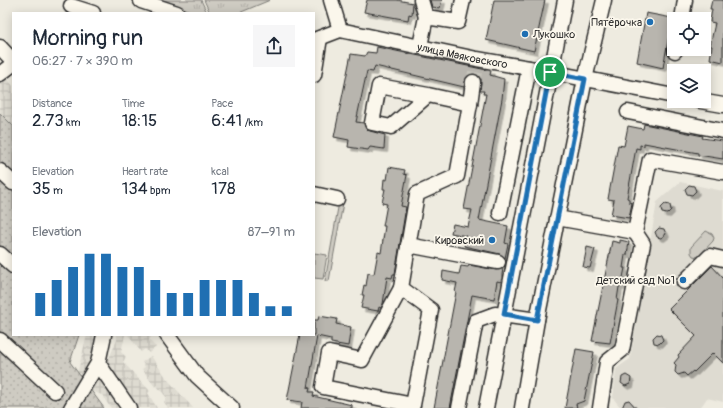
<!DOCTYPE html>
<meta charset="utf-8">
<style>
:root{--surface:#fff;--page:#f6f6f7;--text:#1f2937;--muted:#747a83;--accent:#1f6fb2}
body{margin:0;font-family:Pangolin,sans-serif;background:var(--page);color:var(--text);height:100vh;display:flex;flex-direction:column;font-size:15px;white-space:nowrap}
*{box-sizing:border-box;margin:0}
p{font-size:13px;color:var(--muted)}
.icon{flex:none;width:22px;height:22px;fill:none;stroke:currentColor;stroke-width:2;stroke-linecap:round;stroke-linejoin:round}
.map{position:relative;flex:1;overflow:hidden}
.panel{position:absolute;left:12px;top:12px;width:303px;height:324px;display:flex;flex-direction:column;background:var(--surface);border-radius:0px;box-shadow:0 2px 10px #0003}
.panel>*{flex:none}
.tools{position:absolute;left:667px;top:12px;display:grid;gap:8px}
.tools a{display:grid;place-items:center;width:44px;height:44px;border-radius:0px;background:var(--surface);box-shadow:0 2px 10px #0003;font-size:20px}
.pin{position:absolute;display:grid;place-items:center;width:34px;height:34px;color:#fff;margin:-17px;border:2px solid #fff;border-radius:50%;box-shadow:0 1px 4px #0007}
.round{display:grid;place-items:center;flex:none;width:42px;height:42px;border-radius:0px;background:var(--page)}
.overview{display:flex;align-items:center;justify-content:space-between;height:68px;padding:0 20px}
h1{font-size:22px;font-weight:600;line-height:30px}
.metrics{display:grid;grid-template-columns:repeat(3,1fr);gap:6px;height:68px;padding:4px 20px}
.metrics div{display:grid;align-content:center}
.metrics b{font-size:17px;font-weight:600}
.metrics small{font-size:11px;font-weight:400}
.metrics p{font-size:11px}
.chart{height:112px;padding:8px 20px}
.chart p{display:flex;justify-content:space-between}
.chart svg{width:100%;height:72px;margin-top:4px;stroke:var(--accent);stroke-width:6}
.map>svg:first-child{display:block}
.built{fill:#dedbd1}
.industrial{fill:url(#industrial-grid)}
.grass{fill:url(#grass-dots);stroke:#7c7b76}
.park{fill:url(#park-tufts);stroke:#7c7b76}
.pitch{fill:#cecbc2;stroke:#7c7b76}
.building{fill:#b8b5ae;stroke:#2b2b2b;filter:url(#shadow)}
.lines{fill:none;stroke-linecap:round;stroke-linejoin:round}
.minor-tunnel{stroke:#c7c5bc;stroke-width:14;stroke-dasharray:14 7;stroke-linecap:butt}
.minor-casing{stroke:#2b2b2b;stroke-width:17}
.minor{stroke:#fbf7ec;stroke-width:14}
.route-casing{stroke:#fff;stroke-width:8}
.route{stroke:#1f6fb2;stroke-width:5}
.poi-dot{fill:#1f6fb2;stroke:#fbf7ec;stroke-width:1.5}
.labels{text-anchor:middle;stroke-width:3.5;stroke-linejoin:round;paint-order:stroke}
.poi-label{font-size:11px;fill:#2b2b2b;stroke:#fbf7ec;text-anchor:end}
.street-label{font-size:11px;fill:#2b2b2b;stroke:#fbf7ec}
</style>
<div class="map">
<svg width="723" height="408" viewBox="0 0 723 408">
<defs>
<pattern id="industrial-grid" width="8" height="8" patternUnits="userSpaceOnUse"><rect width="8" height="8" fill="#dedbd1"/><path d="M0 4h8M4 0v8" fill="none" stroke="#bfbcb4"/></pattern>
<pattern id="grass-dots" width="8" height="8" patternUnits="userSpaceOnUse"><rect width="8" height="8" fill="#cecbc2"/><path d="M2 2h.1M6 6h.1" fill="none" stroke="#b1aea7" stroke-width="1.8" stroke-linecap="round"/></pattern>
<pattern id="park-tufts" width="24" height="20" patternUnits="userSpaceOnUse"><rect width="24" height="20" fill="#cecbc2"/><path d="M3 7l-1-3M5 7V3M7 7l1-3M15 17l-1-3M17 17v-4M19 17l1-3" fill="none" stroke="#b1aea7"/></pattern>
<filter id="shadow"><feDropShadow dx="3.5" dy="3.5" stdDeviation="0" flood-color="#0004"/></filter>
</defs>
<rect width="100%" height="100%" fill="#eeebe0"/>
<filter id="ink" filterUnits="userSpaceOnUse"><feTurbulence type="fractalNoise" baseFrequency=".025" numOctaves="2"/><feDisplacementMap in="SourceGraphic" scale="8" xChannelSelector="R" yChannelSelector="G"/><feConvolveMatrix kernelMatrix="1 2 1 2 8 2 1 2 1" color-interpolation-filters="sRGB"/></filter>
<g filter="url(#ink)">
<path class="built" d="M 680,182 L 723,191 L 723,402 L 707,398 L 700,408 L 621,408 L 613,398 L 616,369 L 630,359 L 657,202 Z"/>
<path class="industrial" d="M 6,77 L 13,86 L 13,128 L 0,116 L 0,82 Z
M 87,335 L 98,335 L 87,376 L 77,374 Z
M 117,335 L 125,335 L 121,352 L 126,357 L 123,362 L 150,391 L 148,393 L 157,408 L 135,408 L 104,365 L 110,356 L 117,340 Z
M 128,335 L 149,335 L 151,337 L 149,340 L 156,347 L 149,353 L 145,349 L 141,352 Z
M 151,356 L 168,380 L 193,408 L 168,408 L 164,402 L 167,398 L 157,386 L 155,387 L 142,369 L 145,367 L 142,362 Z
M 98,377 L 105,379 L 121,408 L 111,408 L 105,400 L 104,396 L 92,391 Z"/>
<path class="grass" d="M 0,113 L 13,126 L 13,335 L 79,335 L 70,362 L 104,408 L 0,408 Z"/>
<path class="park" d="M 159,0 L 201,0 L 207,13 L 196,13 Z
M 204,0 L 270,0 L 239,13 L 210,13 Z"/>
<path class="pitch" d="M 339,202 L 343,203 L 329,281 L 325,281 Z
M 706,231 L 712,234 L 714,238 L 713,241 L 700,255 L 698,257 L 693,256 L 691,253 L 691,247 Z
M 314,253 L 327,255 L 323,279 L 314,278 Z"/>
<path class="building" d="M 367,0 L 397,0 L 413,3 L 412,15 L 409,14 L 408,20 L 364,12 Z
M 430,0 L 442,0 L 440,8 L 432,7 Z
M 494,0 L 545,0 L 534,51 L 486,40 Z
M 712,0 L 723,0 L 723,62 L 710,59 L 712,46 L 710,46 L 715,23 L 710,22 L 712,9 L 710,9 Z
M 646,13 L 672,18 L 663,68 L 637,62 Z
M 377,47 L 482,69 L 491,71 L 490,75 L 504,79 L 502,99 L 479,220 L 508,226 L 505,243 L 508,244 L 505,258 L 500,254 L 464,246 L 466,236 L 451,233 L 453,224 L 468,227 L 472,210 L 464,209 L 486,94 L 483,94 L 484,91 L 480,91 L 481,79 L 478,75 L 470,74 L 467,77 L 464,87 L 375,66 L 373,72 L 367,71 L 356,122 L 364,123 L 366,129 L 370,131 L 385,135 L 384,149 L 370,147 L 368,150 L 348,147 L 349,140 L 334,137 L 351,54 L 365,56 L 367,52 L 376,53 Z
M 644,124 L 703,136 L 702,138 L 723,141 L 723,159 L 698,155 L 698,153 L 644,143 L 644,146 L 640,145 L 640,149 L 636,148 L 627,198 L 629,199 L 629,202 L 632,203 L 629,218 L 611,215 L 614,200 L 608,199 L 618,145 L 624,146 L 628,126 L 643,129 Z
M 389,167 L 405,170 L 404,174 L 407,175 L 401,206 L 406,207 L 395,274 L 393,274 L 392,278 L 387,277 L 383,304 L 381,308 L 379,307 L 378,311 L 361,308 L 364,295 L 362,295 L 364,285 L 366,286 L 368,273 L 374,274 L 378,252 L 381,253 L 385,226 L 383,226 L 387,204 L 382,203 L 385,189 L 383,189 L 384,179 L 387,180 Z
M 689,185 L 694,186 L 696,191 L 692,195 L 687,194 L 685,189 Z
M 665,204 L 670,205 L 671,210 L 667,214 L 662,213 L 661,208 Z
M 659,228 L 664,229 L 666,234 L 661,238 L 657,237 L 655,232 Z
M 620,240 L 629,242 L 627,255 L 625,255 L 623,268 L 625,268 L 621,287 L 619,287 L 617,300 L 618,300 L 610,343 L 592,341 L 612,241 L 620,243 Z
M 587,247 L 595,249 L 590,268 L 583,267 Z
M 469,265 L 496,270 L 503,268 L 501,282 L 497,281 L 494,299 L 472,295 L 450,408 L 434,408 L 456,292 L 455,292 L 457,283 L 442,280 L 443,271 L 459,274 L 461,266 L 468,267 Z
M 712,266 L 723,278 L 723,363 L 713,353 L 694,372 L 693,371 L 687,376 L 684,373 L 678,375 L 675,372 L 676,365 L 674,363 L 679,357 L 678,355 L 696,336 L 669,309 Z
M 319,316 L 337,319 L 336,324 L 351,327 L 348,346 L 331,343 L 331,339 L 317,336 L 308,388 L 310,388 L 309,392 L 314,392 L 313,396 L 352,405 L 352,408 L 301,408 L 302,402 L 287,400 L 300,335 L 314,335 L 314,320 L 318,320 Z
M 657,334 L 661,335 L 663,340 L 659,344 L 654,343 L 653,338 Z
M 576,349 L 594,352 L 584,401 L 576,404 L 577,408 L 565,408 Z
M 626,375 L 631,378 L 630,384 L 625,386 L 621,383 L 622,377 Z
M 629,400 L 636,408 L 622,408 L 625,401 Z"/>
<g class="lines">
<path class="minor-tunnel" d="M 473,82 L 475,72"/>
<g class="minor-casing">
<g id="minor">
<path d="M 331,0 L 340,30"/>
<path d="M 421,0 L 426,17"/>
<path d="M 141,1 L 177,13"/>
<path d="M 71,6 L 93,13"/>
<path d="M 682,19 L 685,0"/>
<path id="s1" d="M 314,40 L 340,30 L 477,59 L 529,68 L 674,96"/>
<path d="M 420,46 L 426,17 L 458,22 L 463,0"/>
<path d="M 0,47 L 13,61"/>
<path d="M 675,51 L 676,49"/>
<path d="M 0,74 L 13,64"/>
<path d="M 314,75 L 320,38"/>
<path d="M 700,101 L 723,105"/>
<path d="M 470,104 L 473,82"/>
<path d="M 628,112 L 723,131"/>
<path d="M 0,171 L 13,183"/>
<path d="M 314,194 L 337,199"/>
<path d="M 500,213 L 529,68"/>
<path d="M 557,218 L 635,232"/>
<path d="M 408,245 L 498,262"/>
<path d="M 0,254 L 13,266"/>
<path d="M 684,282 L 710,256 L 723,259"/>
<path d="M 401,288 L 417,194 L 457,176 L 470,104 L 428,95 L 391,127 L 372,123 L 379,86 L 428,95"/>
<path d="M 401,288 L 431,310 L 413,405 L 323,387 L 329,353 L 362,360 Z"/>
<path d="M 167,335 L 197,376 L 232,408"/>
<path d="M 0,340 L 55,391"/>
<path d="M 98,363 L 129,408"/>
<path d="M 71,408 L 98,363 L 104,335"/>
<path d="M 459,408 L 476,321 L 495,314 L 537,320"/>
<path d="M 486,408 L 565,0"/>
<path d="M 522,408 L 537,320 L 585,79 L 604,0"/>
<path d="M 600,408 L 607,362 L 622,350 L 643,244 L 635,232 L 650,159 L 723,172"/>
</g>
</g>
<use href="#minor" class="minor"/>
</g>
</g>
<g class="lines" filter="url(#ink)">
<g class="route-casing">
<path id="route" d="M 550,72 L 585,79 L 537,320 L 504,314 Z"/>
</g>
<use href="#route" class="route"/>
</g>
<g class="poi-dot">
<circle cx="650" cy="22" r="4"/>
<circle cx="525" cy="34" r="4"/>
<circle cx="492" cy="240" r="4"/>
<circle cx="683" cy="280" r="4"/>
</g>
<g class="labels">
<g class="poi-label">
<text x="642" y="26">Пятёрочка</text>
<text x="533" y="38" text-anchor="start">Лукошко</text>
<text x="484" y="244">Кировский</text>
<text x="675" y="284">Детский сад №1</text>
</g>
<g class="street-label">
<text dy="4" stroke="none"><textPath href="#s1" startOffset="153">улица Маяковского</textPath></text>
</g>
</g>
</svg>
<div class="tools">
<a><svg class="icon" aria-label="locate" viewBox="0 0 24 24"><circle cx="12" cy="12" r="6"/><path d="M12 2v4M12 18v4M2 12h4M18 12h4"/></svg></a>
<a><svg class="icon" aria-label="layers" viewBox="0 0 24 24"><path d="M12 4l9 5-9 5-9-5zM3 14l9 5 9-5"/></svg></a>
</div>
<div class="pin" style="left:550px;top:72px;background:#1e9e55"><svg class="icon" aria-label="arrive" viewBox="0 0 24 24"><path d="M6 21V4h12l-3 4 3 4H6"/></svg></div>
<section class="panel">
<div class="overview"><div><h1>Morning run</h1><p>06:27 · 7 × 390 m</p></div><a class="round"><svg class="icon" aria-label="share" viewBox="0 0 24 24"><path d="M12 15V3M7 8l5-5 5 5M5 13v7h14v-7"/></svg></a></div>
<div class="metrics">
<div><p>Distance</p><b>2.73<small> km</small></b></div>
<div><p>Time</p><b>18:15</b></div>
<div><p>Pace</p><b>6:41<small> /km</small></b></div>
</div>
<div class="metrics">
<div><p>Elevation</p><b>35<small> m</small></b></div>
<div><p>Heart rate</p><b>134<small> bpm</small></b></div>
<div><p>kcal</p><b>178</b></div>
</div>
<div class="chart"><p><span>Elevation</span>87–91 m</p>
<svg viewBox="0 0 160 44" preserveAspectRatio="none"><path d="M5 44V30M15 44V22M25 44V14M35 44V6M45 44V6M55 44V14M65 44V14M75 44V22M85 44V30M95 44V30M105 44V22M115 44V22M125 44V22M135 44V30M145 44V38M155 44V38"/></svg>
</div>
</section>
</div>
